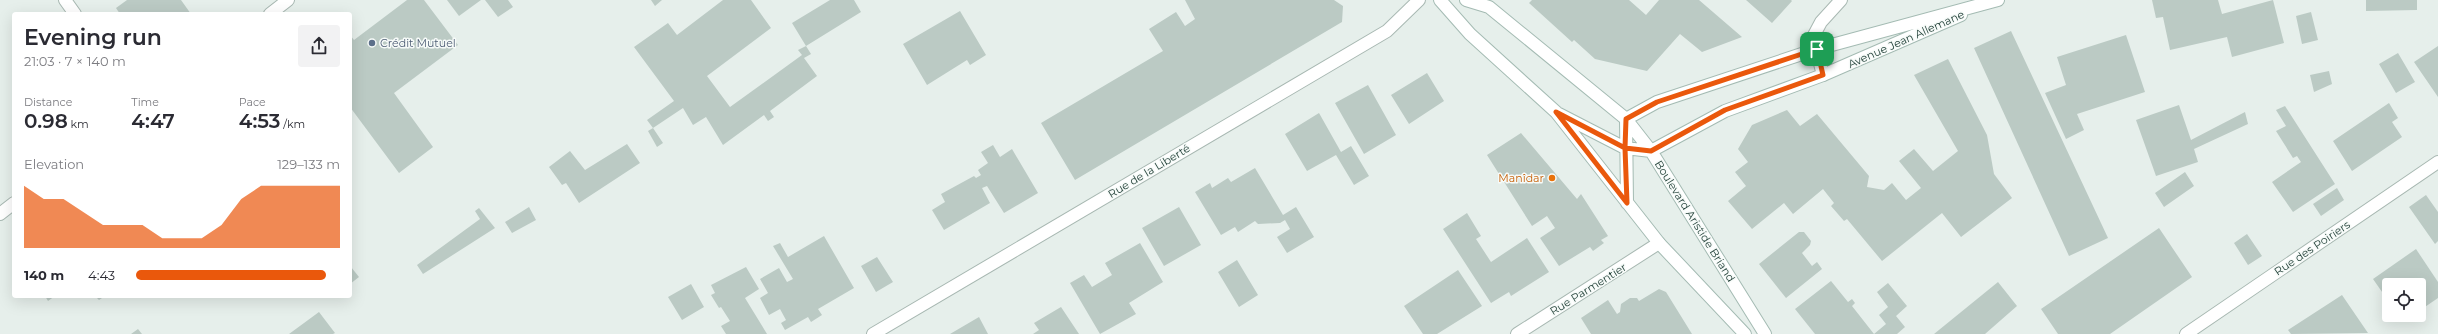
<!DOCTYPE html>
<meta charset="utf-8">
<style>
:root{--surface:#fff;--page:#f2f2f3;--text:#2b2b33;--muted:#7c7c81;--accent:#ea580c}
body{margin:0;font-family:Montserrat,sans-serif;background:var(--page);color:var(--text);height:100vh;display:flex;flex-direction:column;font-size:15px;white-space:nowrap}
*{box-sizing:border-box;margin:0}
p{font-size:13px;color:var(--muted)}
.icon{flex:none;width:22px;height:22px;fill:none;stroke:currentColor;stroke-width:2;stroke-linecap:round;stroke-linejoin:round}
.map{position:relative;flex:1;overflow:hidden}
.sheet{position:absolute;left:12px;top:12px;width:340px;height:286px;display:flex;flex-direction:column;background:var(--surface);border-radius:4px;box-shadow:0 4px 16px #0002}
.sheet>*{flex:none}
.buttons{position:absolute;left:2382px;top:278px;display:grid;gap:8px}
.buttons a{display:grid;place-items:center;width:44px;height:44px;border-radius:4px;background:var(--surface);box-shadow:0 4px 16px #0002;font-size:20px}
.pin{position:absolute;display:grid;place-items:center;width:34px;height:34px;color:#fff;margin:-17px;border-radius:8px;box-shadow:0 2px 6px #0006}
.round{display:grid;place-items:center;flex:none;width:42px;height:42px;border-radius:4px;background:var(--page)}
.head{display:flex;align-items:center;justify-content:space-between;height:68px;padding:0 12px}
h1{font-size:22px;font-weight:600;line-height:30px}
.figures{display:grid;grid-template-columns:repeat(3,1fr);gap:6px;height:68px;padding:4px 12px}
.figures div{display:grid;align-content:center}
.figures b{font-size:20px;font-weight:600}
.figures small{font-size:11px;font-weight:400}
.figures p{font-size:11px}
.chart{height:112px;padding:8px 12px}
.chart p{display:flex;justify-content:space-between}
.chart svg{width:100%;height:72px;margin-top:4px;fill:var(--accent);opacity:.7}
ul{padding:0 12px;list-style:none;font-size:13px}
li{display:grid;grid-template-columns:64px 48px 1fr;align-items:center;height:30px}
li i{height:10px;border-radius:5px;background:var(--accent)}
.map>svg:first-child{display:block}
.building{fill:#bbcac4}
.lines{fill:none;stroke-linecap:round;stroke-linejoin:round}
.minor-casing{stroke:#a8b8b2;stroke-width:14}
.tertiary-casing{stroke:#a8b8b2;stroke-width:14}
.secondary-casing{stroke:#a4bbb3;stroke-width:14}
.minor{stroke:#fff;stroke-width:12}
.tertiary{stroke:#fff;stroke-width:12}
.secondary{stroke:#fff;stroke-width:12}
.route-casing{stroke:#fff;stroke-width:8}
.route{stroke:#ea580c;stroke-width:5}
.service-dot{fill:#5c6f8a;stroke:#f7fbf9;stroke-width:1.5}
.food-dot{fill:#e8710a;stroke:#f7fbf9;stroke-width:1.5}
.labels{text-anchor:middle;stroke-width:3;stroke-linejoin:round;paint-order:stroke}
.street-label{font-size:11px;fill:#24423a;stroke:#f7fbf9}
.service-label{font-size:11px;fill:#4e5e75;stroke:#f7fbf9;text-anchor:start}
.food-label{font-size:11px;fill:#c56008;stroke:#f7fbf9;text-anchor:end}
</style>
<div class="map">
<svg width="2438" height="334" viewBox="0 0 2438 334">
<rect width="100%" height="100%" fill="#e6efeb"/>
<path class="building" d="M 127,0 L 181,0 L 191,14 L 120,14 L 116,8 Z
M 407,0 L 424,0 L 458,45 L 394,93 L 433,147 L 399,173 L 350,107 L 350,35 L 354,40 Z
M 447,0 L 481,0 L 459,16 Z
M 485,0 L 508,0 L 513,7 L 498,17 Z
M 651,0 L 662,0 L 655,6 Z
M 723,0 L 751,0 L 771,28 L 707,76 L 730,107 L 802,55 L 798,50 L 806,46 L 811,54 L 804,58 L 817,76 L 770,111 L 774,117 L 768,121 L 764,115 L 723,145 L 706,117 L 693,125 L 683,108 L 653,128 L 647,120 L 674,101 L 634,47 L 668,23 L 677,35 Z
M 830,0 L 854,0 L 861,12 L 806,46 L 792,23 Z
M 1185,0 L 1334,0 L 1343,6 L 1342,22 L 1075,180 L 1041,123 L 1163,51 L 1149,29 L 1176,12 L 1185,26 L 1195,19 Z
M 1532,0 L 1629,0 L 1646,15 L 1659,0 L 1699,0 L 1742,37 L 1702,52 L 1680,34 L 1647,71 L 1595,59 L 1574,40 L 1572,42 L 1529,3 Z
M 1746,0 L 1791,0 L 1792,1 L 1772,23 Z
M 2152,0 L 2218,0 L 2222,14 L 2273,0 L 2284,43 L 2232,57 L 2227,37 L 2170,50 L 2163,17 L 2156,18 Z
M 2366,0 L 2417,0 L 2417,10 L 2366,11 Z
M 960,11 L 986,55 L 970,65 L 967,60 L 927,85 L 903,44 Z
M 2311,12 L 2318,40 L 2302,44 L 2296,16 Z
M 2011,31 L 2108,238 L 2069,256 L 1974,48 Z
M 2126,35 L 2145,92 L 2077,114 L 2084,130 L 2066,139 L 2045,93 L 2066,85 L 2057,57 Z
M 2438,46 L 2438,97 L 2414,62 Z
M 2398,53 L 2415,82 L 2396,93 L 2379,64 Z
M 1948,59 L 1987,135 L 1994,174 L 2012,198 L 1961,237 L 1942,213 L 1882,261 L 1847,219 L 1844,221 L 1831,206 L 1834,203 L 1823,189 L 1793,214 L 1784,203 L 1752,229 L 1728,201 L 1746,186 L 1735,172 L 1748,162 L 1738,149 L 1752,125 L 1787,110 L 1800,126 L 1817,114 L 1869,176 L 1867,187 L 1884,190 L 1892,183 L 1906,200 L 1921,188 L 1899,161 L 1914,149 L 1933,171 L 1958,151 L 1914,75 Z
M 2329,71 L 2332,84 L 2314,92 L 2310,75 Z
M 1427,73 L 1444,101 L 1409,124 L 1391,95 Z
M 1368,85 L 1396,135 L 1364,154 L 1335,103 Z
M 2389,103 L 2398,118 L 2392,122 L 2402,137 L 2352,171 L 2333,141 Z
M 2179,105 L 2191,140 L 2245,112 L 2248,124 L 2194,149 L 2198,162 L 2156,176 L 2136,120 Z
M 2285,106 L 2335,184 L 2293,212 L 2272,182 L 2301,162 L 2297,156 L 2293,158 L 2276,131 L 2286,126 L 2276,110 Z
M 1319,113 L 1341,152 L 1351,146 L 1369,176 L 1354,185 L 1336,155 L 1307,171 L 1285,134 Z
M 653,128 L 663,143 L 657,147 L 648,131 Z
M 1521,133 L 1577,199 L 1581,194 L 1608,236 L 1601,240 L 1604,243 L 1593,251 L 1590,247 L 1559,266 L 1540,238 L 1555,228 L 1547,216 L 1532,226 L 1487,155 Z
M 627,144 L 640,163 L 579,203 L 566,183 L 562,185 L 549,167 L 570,151 L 585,170 Z
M 993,145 L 1000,157 L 1012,149 L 1038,193 L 1004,213 L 987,186 L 982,188 L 990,203 L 944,230 L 932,210 L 945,202 L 941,194 L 974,176 L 976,178 L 981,175 L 978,170 L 988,163 L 981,152 Z
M 1255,168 L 1283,215 L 1296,207 L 1314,237 L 1287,253 L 1277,237 L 1290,229 L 1285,220 L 1280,223 L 1258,224 L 1255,221 L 1238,232 L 1235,227 L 1221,235 L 1195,192 L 1210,183 L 1212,188 L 1228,178 L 1231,182 Z
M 2185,172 L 2194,186 L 2164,207 L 2155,193 Z
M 2337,188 L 2344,200 L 2321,216 L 2313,204 Z
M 2426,195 L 2438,212 L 2438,241 L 2435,244 L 2409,207 Z
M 529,207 L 536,220 L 512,233 L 505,222 Z
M 1179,207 L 1201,245 L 1164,266 L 1142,228 Z
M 479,208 L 495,228 L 423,274 L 417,265 L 480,219 L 475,211 Z
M 1467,213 L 1481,236 L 1476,239 L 1491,262 L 1527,238 L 1549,272 L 1511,296 L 1509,292 L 1491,303 L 1443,229 Z
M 2159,228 L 2192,277 L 2110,334 L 2058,334 L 2041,309 Z
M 1799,232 L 1804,232 L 1811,241 L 1810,245 L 1802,253 L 1812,266 L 1817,262 L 1822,269 L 1786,298 L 1759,264 Z
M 2247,234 L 2262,256 L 2248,265 L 2234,243 Z
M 824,236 L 854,288 L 818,309 L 822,315 L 811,322 L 808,317 L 785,330 L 781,323 L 786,320 L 780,309 L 769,315 L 760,298 L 768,293 L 760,279 L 779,268 L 787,282 L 793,279 L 773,246 L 780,243 L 788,257 Z
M 1140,243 L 1163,282 L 1129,303 L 1136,314 L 1100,334 L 1070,283 L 1084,275 L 1092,287 L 1112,275 L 1105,263 Z
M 2416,249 L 2438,282 L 2438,298 L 2419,311 L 2419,285 L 2389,285 L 2389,302 L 2373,279 Z
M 877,257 L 893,282 L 876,292 L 861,266 Z
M 1237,260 L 1258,295 L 1239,307 L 1218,272 Z
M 351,267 L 359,277 L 350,284 L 350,268 Z
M 746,267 L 759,289 L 745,298 L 767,334 L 726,334 L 721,326 L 730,321 L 721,307 L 719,308 L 711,295 L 715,293 L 711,285 Z
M 1458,270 L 1482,306 L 1437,334 L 1423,334 L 1404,306 Z
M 1831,281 L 1848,302 L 1852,299 L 1855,303 L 1852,306 L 1874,334 L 1886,324 L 1879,315 L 1888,307 L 1877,292 L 1888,283 L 1907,306 L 1896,316 L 1905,327 L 1897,334 L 1815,334 L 1795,309 Z
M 1998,282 L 2017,306 L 1985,334 L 1934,334 Z
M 691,284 L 704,307 L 682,320 L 668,297 Z
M 1659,289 L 1666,292 L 1692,334 L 1591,334 L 1581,318 L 1608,300 L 1617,314 L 1620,312 L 1621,304 L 1630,298 L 1637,298 L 1639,301 Z
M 2342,295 L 2368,333 L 2291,334 L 2288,330 Z
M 45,296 L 55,296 L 48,301 Z
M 95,296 L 105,296 L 99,300 Z
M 1061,307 L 1079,334 L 1033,334 L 1039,330 L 1034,323 Z
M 319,312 L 335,333 L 333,334 L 289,334 Z
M 2398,315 L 2413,315 L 2403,322 Z
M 979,317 L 988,334 L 950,334 Z
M 138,329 L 142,334 L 131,334 Z"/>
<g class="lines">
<g class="minor-casing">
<path id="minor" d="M 65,0 L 75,14
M 1823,75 L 1813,37 L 1821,22 L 1841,0
M 873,334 L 1387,31 L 1419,0
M 1517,334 L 1659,243
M 2186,334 L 2438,162"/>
</g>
<g class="tertiary-casing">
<path id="tertiary" d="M 270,14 L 288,0
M 0,214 L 14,203"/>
</g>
<g class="secondary-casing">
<path id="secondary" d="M 1440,0 L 1470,34 L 1556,112 L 1659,243 L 1745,334
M 1466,0 L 1489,7 L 1626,119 L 1651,151 L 1765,334
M 1559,114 L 1625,148 L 1651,151
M 1626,119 L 1657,102 L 1817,49 L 1998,0
M 1626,119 L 1627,203
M 1651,151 L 1725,111 L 1823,75 L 1961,15"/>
</g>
<use href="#minor" class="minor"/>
<use href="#tertiary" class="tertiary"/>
<use href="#secondary" class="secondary"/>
</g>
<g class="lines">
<g class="route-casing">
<path id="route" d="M 1817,49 L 1657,102 L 1626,119 L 1625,148 L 1556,112 L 1627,203 L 1625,148 L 1651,151 L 1725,110 L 1823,75 L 1817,49"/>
</g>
<use href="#route" class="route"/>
</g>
<circle class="service-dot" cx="372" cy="43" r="4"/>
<circle class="food-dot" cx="1552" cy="178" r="4"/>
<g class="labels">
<g class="street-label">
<text transform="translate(1906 39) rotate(-24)" y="4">Avenue Jean Allemane</text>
<text transform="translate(1149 171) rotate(-31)" y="4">Rue de la Liberté</text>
<text transform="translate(1695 221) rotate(58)" y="4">Boulevard Aristide Briand</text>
<text transform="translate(2312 248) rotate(-34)" y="4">Rue des Poiriers</text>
<text transform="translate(1588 289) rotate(-32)" y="4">Rue Parmentier</text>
</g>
<g class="service-label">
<text x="380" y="47">Crédit Mutuel</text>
</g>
<g class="food-label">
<text x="1544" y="182">Manîdar</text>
</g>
</g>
</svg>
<div class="buttons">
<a><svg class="icon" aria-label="locate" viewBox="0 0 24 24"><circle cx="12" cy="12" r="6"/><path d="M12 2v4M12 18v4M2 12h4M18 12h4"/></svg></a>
</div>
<div class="pin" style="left:1817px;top:49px;background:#1e9e55"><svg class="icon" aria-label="arrive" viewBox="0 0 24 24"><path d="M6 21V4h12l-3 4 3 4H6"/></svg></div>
<section class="sheet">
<div class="head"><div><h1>Evening run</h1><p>21:03 · 7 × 140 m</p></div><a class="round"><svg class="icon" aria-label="share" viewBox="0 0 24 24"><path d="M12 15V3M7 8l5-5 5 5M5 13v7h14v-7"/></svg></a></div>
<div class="figures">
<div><p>Distance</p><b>0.98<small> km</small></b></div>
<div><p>Time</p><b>4:47</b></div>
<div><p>Pace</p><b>4:53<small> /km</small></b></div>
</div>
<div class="chart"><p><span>Elevation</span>129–133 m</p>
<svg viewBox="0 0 160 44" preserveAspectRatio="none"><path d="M0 44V6L10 14L20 14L30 22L40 30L50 30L60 30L70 38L80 38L90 38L100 30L110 14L120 6L130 6L140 6L150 6L160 6V44z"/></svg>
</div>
<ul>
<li><b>140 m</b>4:43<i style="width:93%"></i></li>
</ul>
</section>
</div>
